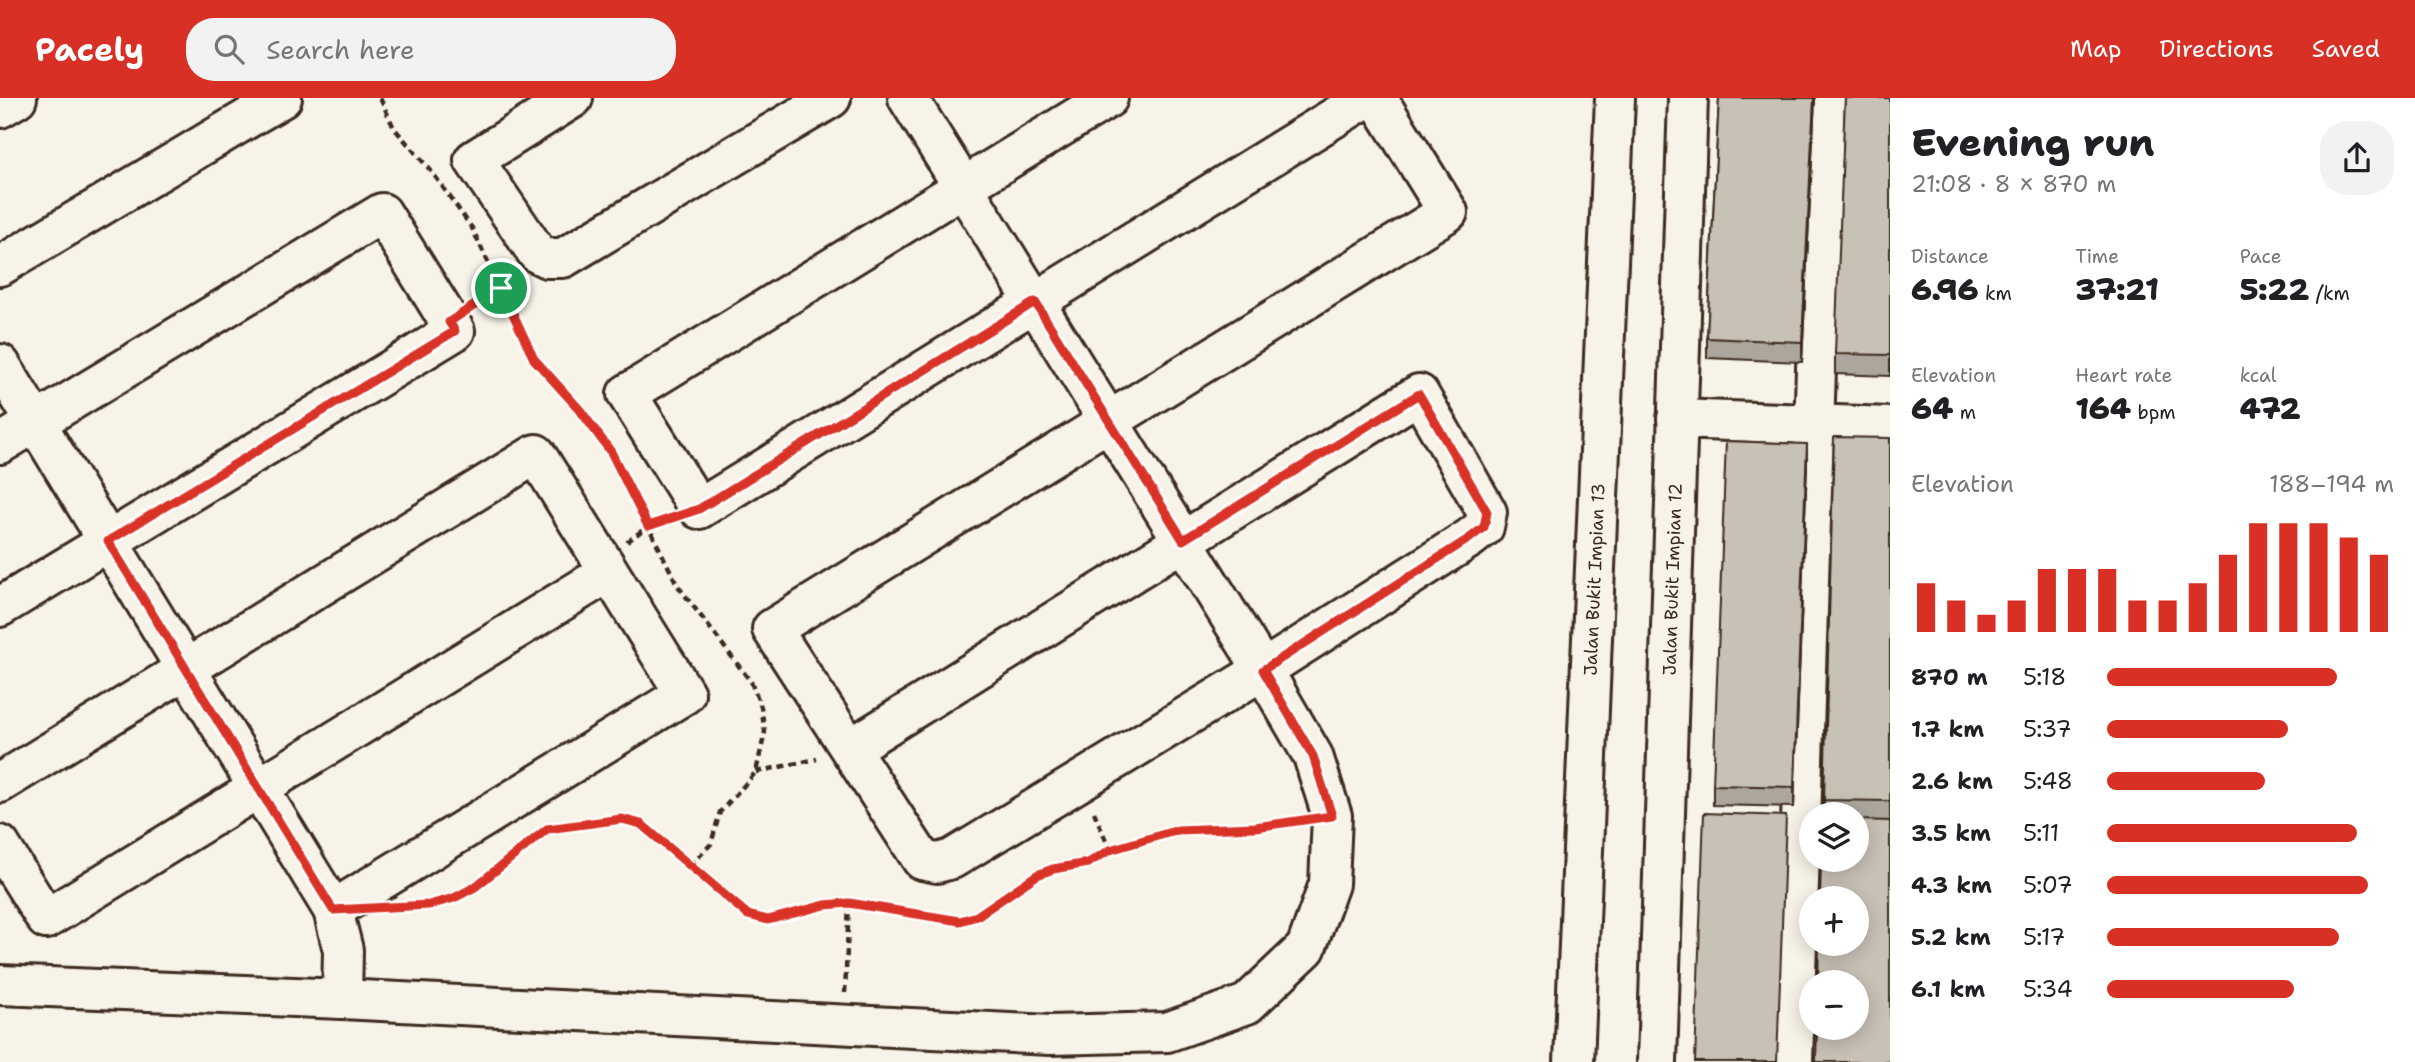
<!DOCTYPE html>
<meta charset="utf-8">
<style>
:root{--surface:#fff;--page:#f2f2f2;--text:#202124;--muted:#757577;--accent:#d93025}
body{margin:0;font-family:"Shantell Sans",sans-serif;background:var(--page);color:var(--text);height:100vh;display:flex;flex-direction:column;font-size:26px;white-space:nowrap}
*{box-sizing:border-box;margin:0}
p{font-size:23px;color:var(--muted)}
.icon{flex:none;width:38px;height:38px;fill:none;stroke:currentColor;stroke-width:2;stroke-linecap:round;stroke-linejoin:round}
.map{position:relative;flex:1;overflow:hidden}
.sheet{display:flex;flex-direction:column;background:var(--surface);width:525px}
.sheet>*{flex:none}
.fabs{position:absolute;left:1799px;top:704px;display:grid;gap:14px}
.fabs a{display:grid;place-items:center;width:70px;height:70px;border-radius:50%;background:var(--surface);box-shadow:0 4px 18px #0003;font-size:35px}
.pin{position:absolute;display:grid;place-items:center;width:60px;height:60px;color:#fff;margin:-30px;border:4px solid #fff;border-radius:50%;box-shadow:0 2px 7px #0007}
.round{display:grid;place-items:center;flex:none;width:74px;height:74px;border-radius:28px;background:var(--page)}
.summary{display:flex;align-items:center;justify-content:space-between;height:119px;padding:0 21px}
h1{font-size:38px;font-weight:800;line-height:52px}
.metrics{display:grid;grid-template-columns:repeat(3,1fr);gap:10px;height:119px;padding:7px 21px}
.metrics div{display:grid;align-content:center}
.metrics b{font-size:30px;font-weight:800}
.metrics small{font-size:19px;font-weight:400}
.metrics p{font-size:19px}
.chart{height:196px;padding:14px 21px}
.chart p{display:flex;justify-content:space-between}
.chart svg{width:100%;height:126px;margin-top:7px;stroke:var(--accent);stroke-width:6}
ul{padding:0 21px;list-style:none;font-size:23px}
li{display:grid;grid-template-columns:112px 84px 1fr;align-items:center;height:52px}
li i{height:18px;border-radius:9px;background:var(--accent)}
header{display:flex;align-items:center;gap:42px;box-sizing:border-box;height:98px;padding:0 35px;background:var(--accent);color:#fff}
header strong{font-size:33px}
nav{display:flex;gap:38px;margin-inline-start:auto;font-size:24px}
.search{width:490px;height:63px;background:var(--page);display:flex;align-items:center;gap:18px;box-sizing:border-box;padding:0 24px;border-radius:28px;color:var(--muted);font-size:26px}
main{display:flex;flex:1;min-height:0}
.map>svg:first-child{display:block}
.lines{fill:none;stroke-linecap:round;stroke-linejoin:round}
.minor-casing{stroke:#3b2a1e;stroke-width:44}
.path{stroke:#3b2a1e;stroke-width:4.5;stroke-dasharray:7 5;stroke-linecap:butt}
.minor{stroke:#f7f3e8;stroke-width:38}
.wall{fill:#aca69d;stroke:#3b2a1e;stroke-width:2}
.shaded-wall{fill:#8c877f;stroke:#3b2a1e;stroke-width:2}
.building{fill:#c8c1b6;stroke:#3b2a1e;stroke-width:2}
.route-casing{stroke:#fff;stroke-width:14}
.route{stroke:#d93025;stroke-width:9}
.labels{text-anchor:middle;stroke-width:5;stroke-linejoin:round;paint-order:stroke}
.street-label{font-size:18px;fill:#3b2a1e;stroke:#f7f3e8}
</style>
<header>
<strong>Pacely</strong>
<div class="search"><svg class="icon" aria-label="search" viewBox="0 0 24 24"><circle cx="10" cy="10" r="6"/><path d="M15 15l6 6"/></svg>Search here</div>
<nav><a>Map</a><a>Directions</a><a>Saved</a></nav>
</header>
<main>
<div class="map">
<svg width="1890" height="964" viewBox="0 0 1890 964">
<rect width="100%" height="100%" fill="#f7f3e8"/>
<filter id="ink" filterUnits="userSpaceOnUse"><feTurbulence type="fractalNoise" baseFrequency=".0143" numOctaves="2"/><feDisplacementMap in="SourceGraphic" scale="14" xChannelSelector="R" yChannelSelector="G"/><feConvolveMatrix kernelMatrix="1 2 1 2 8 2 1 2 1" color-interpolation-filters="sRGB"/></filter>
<g filter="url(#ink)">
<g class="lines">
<g class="minor-casing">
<g id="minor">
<path d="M 573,0 L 474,62 L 537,155 L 547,160 L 563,160 L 831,0"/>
<path d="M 1108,0 L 627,296 L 699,411 L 1366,0"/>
<path d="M 0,10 L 17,0"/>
<path d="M 0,168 L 282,0"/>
<path d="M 0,266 L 333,812 L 343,852 L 342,901"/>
<path d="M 1677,321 L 1890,329"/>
<path d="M 0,346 L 382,115 L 455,233 L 0,509"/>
<path d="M 851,650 L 1419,296 L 1487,414 L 1484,429 L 1470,440 L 1263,572 L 952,761 L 937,765 L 922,762 L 772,531 L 1448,114 L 1377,0"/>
<path d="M 0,685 L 536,356 L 685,596 L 333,812"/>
<path d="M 0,747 L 46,821 L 609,474"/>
<path d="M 0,887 L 342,901 L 1050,937 L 1167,934 L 1247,906 L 1306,850 L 1329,786 L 1332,718 L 1313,658 L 1263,572 L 908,0"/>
<path id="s1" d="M 1574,964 L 1615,0"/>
<path id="s2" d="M 1657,964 L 1688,0"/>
<path d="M 1793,964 L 1825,0"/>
</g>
</g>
<path class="path" d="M 380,0 L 394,30 L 432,74 L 472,130 L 534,261 L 580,312 L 611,353 L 678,488 L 751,584 L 761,609 L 765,634 L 756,674 L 720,714 L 711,746 L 689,769
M 477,205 L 518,181
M 627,444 L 648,428 L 668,422
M 756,674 L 817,661
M 1094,714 L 1110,752
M 407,808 L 429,807 L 454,800 L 475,789 L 546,731 L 623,721 L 641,726 L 748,817 L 768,822 L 825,807 L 849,805 L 960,823 L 977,818 L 1037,777 L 1053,771 L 1088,765 L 1110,752 L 1178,732 L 1255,729 L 1300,723
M 845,895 L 849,805"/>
<use href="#minor" class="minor"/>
</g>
<path class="wall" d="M 1719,0 L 1815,0 L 1802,264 L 1707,260 L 1707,240 Z
M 1890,0 L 1890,278 L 1835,276 L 1835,256 Z
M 1890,340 L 1890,964 L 1857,761 L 1857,716 L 1824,716 L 1824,702 Z
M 1807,366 L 1794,709 L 1713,707 L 1713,687 Z"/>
<path class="shaded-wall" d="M 1814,0 L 1815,0 L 1802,264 L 1802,244 Z
M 1807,346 L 1807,366 L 1794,709 L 1794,689 Z"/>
<path class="building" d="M 1719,0 L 1814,0 L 1802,244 L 1707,240 Z
M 1845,0 L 1890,0 L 1890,257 L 1835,256 Z
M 1834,339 L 1890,340 L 1890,703 L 1824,702 Z
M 1726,343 L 1807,346 L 1794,689 L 1713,687 Z
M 1704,715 L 1786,718 L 1777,964 L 1695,964 Z
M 1857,722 L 1890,723 L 1890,964 L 1816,964 L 1817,929 L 1857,929 L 1857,884 L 1818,884 L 1819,845 L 1857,845 L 1857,800 L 1820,800 L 1821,761 L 1857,761 Z"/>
</g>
<g class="lines" filter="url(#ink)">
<g class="route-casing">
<path id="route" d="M 501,190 L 534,261 L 580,312 L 611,354 L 648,428 L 699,411 L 1035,204 L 1183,442 L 1419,296 L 1487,414 L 1484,429 L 1470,440 L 1263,572 L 1313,658 L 1332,718 L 1255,729 L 1178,732 L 1110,752 L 1088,765 L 1053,771 L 1037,777 L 977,818 L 960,823 L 849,805 L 825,807 L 768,822 L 748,817 L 641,726 L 622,721 L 547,731 L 475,789 L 454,800 L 429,807 L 333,812 L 108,443 L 455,233 L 449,224 Z"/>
</g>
<use href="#route" class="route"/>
</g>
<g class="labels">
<g class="street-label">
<text dy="6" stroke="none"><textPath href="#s1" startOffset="483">Jalan Bukit Impian 13</textPath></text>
<text dy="6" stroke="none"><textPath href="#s2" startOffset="483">Jalan Bukit Impian 12</textPath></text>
</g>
</g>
</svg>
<div class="fabs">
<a><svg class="icon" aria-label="layers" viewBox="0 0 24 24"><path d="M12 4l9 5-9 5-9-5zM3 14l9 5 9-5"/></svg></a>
<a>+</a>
<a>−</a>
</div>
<div class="pin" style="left:501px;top:190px;background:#1e9e55"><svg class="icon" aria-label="arrive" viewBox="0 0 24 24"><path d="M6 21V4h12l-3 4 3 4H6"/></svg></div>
</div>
<section class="sheet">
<div class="summary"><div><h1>Evening run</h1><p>21:08 · 8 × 870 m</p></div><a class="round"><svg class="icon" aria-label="share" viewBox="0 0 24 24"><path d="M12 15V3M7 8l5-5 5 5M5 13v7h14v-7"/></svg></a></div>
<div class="metrics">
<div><p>Distance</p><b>6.96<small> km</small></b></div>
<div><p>Time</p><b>37:21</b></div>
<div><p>Pace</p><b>5:22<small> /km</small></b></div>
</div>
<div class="metrics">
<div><p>Elevation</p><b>64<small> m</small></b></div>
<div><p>Heart rate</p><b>164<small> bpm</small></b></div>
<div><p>kcal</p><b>472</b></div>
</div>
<div class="chart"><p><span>Elevation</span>188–194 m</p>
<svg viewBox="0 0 160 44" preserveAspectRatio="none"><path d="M5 44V27M15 44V33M25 44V38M35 44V33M45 44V22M55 44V22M65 44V22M75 44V33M85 44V33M95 44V27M105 44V17M115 44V6M125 44V6M135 44V6M145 44V11M155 44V17"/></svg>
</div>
<ul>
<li><b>870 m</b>5:18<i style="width:80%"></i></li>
<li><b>1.7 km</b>5:37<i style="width:63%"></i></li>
<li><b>2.6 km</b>5:48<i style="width:55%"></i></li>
<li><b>3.5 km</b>5:11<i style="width:87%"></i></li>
<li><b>4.3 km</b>5:07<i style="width:91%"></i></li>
<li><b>5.2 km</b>5:17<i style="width:81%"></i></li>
<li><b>6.1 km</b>5:34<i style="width:65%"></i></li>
</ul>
</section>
</main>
